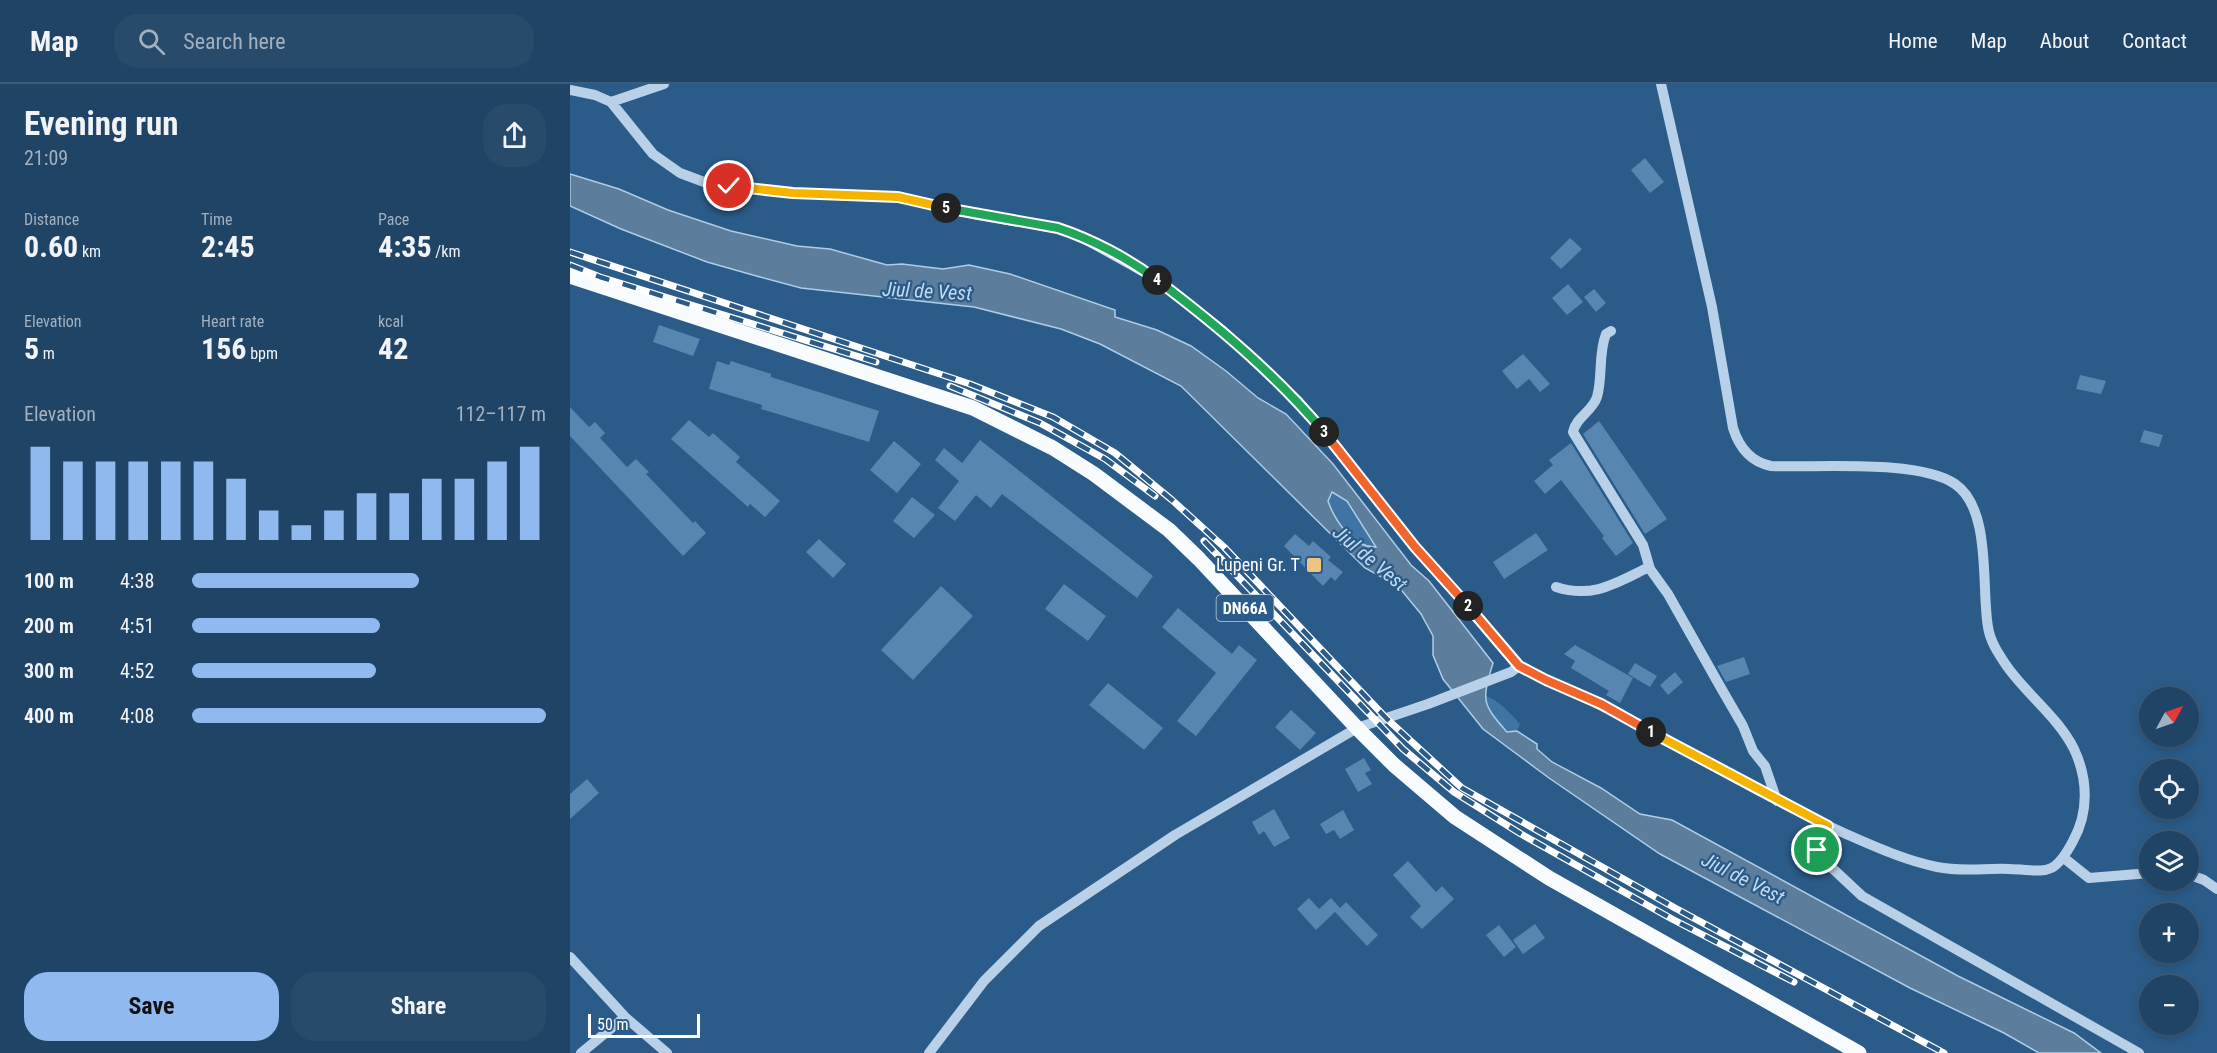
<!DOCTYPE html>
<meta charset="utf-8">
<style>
:root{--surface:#204466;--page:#284b6c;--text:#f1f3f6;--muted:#a2b0bf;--line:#3d5c7a;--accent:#90b9f0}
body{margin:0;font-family:"Roboto Condensed",sans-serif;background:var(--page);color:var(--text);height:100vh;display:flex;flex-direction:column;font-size:22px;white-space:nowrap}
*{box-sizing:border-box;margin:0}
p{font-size:20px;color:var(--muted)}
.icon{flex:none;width:33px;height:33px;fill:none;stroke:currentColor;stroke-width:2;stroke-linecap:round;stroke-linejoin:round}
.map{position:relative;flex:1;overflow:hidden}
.sheet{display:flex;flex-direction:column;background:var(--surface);width:570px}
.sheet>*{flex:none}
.needle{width:39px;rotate:50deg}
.controls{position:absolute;left:1569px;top:603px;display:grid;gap:12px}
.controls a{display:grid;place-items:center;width:60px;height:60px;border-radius:50%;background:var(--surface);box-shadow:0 3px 9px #0003,0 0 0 2px var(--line);font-size:30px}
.scale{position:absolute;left:18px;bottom:15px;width:112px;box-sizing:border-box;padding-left:6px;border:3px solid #fff;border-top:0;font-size:16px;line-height:21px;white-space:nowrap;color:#fff;-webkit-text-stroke:4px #2b5b88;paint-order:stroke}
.pin{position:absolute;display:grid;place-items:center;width:51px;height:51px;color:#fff;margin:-26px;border:3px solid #fff;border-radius:50%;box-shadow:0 2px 6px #0007}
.km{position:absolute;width:30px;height:30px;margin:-15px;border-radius:50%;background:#222;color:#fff;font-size:16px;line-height:30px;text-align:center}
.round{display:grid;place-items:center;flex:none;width:63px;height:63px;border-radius:24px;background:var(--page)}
.summary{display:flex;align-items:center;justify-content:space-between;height:102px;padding:0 24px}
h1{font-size:33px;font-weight:700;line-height:45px}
.metrics{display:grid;grid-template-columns:repeat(3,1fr);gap:9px;height:102px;padding:6px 24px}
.metrics div{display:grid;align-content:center}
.metrics b{font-size:30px;font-weight:700}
.metrics small{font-size:16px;font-weight:400}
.metrics p{font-size:16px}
.chart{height:168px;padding:12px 24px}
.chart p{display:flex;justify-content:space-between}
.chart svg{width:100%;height:108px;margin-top:6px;stroke:var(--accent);stroke-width:6}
.button{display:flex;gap:12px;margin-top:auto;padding:12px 24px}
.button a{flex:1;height:69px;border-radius:24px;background:var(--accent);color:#111;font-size:24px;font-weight:700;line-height:69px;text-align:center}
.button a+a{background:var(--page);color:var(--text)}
ul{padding:0 24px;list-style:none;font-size:20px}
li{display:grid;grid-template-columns:96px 72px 1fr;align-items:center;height:45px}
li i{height:15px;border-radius:8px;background:var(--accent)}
header{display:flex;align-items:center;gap:36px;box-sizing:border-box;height:84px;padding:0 30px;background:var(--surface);border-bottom:2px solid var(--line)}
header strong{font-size:28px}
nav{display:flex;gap:33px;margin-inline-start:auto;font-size:21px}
.search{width:420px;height:54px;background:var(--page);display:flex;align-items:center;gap:15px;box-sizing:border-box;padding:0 21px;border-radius:24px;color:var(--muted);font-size:22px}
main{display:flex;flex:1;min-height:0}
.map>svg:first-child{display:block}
.green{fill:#4074a4}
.water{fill:#5d7d9c;stroke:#adcde8;stroke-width:1.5;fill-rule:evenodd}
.building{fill:#5786b1}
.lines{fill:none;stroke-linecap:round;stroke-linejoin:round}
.minor{stroke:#b8d1e8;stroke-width:10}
.major{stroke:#f9fcfe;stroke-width:15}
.rail-casing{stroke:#fff;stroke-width:7}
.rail{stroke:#2b5b88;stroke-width:4.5;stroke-dasharray:14;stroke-linecap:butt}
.split-1-casing{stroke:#fff;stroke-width:12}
.split-2-casing{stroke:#fff;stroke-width:12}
.split-3-casing{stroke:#fff;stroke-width:12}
.split-4-casing{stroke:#fff;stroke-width:12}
.split-5-casing{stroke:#fff;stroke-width:12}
.split-6-casing{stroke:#fff;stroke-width:12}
.split-1{stroke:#f5b400;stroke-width:8}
.split-2{stroke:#f0652b;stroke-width:8}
.split-3{stroke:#f0652b;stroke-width:8}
.split-4{stroke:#22a559;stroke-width:8}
.split-5{stroke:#22a559;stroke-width:8}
.split-6{stroke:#f5b400;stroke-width:8}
.poi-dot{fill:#eec580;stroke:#2b5b88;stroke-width:2}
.labels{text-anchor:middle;stroke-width:4.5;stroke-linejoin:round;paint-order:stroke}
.shield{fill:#2b5b88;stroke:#bfcedb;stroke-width:1.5}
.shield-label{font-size:16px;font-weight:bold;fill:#fff}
.poi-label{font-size:18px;fill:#fff;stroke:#2b5b88;text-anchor:end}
.water-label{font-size:20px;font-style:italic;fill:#c3dbef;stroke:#2b5b88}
</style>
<header>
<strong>Map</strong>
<div class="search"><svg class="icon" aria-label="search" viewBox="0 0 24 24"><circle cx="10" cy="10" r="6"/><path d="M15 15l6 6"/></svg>Search here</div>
<nav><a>Home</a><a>Map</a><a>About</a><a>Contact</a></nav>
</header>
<main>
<section class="sheet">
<div class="summary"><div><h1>Evening run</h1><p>21:09</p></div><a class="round"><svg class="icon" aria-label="share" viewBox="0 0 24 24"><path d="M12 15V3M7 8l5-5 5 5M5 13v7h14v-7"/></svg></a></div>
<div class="metrics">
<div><p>Distance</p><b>0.60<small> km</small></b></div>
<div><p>Time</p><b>2:45</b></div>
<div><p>Pace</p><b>4:35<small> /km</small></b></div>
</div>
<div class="metrics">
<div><p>Elevation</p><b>5<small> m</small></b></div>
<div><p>Heart rate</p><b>156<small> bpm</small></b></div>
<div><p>kcal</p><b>42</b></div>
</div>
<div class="chart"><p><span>Elevation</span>112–117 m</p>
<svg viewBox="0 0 160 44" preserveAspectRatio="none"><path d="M5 44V6M15 44V12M25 44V12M35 44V12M45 44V12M55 44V12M65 44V19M75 44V32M85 44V38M95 44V32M105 44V25M115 44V25M125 44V19M135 44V19M145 44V12M155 44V6"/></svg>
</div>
<ul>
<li><b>100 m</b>4:38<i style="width:64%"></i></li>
<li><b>200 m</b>4:51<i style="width:53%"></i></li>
<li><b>300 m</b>4:52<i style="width:52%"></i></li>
<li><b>400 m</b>4:08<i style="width:100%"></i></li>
</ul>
<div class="button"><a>Save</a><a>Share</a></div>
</section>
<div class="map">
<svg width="1647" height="969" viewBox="0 0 1647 969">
<rect width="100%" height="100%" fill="#2b5b88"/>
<path class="green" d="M 762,408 L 777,417 L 807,463 C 783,464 765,437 758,417 Z
M 914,611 C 930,617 939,628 950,640 L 947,647 L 938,648 C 926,636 919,627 914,611 Z"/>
<path class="water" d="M 0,90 L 49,105 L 98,126 L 161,147 L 227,162 L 260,165 L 317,181 L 332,180 L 373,185 L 399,181 L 440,190 L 545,226 L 545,233 L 587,246 L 621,262 L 656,287 L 688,314 L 716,330 L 763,380 L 841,481 L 859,497 L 923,579 C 912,616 911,619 937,648 L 947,647 L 967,660 L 967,665 L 982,678 L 1031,704 L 1070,730 L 1102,736 L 1388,892 L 1504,949 L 1531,969 L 1469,969 L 1434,949 L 1340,904 L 1090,770 L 979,694 L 913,645 L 873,595 L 863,571 L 863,552 L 851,530 L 828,502 L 795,484 L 611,302 L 530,260 L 491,245 L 404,223 L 231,204 L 190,193 L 137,178 L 51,145 L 0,122 ZM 762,408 L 777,417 L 806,463 C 783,464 765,437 758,417 Z"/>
<path class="building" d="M 1075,74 L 1094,98 L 1080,109 L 1061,86 Z
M 1000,154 L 1012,165 L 991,185 L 980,174 Z
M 998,200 L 1013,218 L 997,231 L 982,214 Z
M 1024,205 L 1036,219 L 1026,228 L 1014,213 Z
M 89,241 L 130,255 L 123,272 L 83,258 Z
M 953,270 L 980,300 L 970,308 L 959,295 L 947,305 L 932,287 Z
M 147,277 L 159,281 L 161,277 L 201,290 L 201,293 L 309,327 L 299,358 L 191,325 L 192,321 L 139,305 Z
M 1510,291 L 1536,297 L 1531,310 L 1506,305 Z
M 0,323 L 19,343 L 25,338 L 35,349 L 30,354 L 57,383 L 66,375 L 79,388 L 76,390 L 123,439 L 125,437 L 136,449 L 113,472 L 0,352 Z
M 119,336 L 139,353 L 143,349 L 170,373 L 166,378 L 210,417 L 195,433 L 180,420 L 178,423 L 101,355 Z
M 1029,337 L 1097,435 L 1075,450 L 1013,350 Z
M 1574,346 L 1593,351 L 1589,363 L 1570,358 Z
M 410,356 L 583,492 L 567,514 L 432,410 L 421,424 L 406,411 L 385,437 L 368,424 L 389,397 L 365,376 L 374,364 L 392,379 Z
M 324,357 L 351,380 L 327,409 L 300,386 Z
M 1001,359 L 1063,459 L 1046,472 L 1032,454 L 1034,452 L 991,396 L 975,410 L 964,397 L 983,381 L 979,376 Z
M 342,413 L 365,431 L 344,454 L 323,437 Z
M 966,449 L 978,466 L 934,495 L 923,478 Z
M 725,450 L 739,462 L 743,457 L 761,473 L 758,476 L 773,488 L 765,497 L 761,493 L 753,502 L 714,462 Z
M 249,455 L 276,480 L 263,494 L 236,468 Z
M 494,500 L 536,532 L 518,557 L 475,525 Z
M 371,502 L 403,532 L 343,596 L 311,566 Z
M 608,524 L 662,570 L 669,561 L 687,576 L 626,652 L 607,637 L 646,589 L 592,543 Z
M 1005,561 L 1063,594 L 1050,619 L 1036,611 L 1039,607 L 1001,584 L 1005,577 L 994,570 Z
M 1174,573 L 1180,590 L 1156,598 L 1147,582 Z
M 1065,579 L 1087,592 L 1080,603 L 1058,590 Z
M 1105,588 L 1113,598 L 1098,611 L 1090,601 Z
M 538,599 L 593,644 L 574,666 L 519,621 Z
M 721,626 L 746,649 L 730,666 L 705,643 Z
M 794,674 L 801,686 L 795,689 L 802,700 L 788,708 L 775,685 Z
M 17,695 L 29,709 L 0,735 L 0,710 Z
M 704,725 L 720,754 L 704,763 L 694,747 L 689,751 L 682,738 Z
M 773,726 L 784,746 L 770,755 L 764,746 L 756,750 L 750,740 Z
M 838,777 L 866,808 L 872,802 L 884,815 L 852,845 L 840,833 L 851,822 L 823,791 Z
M 739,814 L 749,825 L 761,814 L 770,824 L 776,818 L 808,851 L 797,862 L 765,828 L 746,846 L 727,825 Z
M 965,840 L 975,854 L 953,870 L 943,856 Z
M 929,841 L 946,863 L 934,873 L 916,851 Z"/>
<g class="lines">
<path class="minor" d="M 0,6 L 25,11 L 41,18 L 83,70 L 110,89 L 134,98 L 223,109 L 328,113 L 408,131 L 487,144 L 504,149 L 583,193 L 652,246 L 729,318 L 845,463 L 949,582
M 41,18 L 94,0
M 1041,247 L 1036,250 C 1028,270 1033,292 1027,313 C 1022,328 1006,333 1003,348 L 1073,461 L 1080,485 L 1098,510 L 1151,604 L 1173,642 L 1183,667 L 1195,682 L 1207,717
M 986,503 C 1023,515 1046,499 1079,483
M 1258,742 L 1247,766 L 1261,783 L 1292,812 L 1569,969
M 1494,774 L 1519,794 L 1580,789
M 1618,790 L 1634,796 L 1647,805
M 0,873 L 55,933 L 97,969
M 11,969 L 55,933
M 359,969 L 414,897 L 469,842 L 605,751 L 787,644 L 858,620 L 941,588 L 949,582 C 985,601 1022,616 1058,635 C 1130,674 1201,716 1276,750 C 1306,763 1334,776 1367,783 C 1391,788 1415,784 1439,785 C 1475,786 1483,795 1503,757 C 1519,728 1518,695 1504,665 C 1488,633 1456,610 1436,581 C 1428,569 1420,557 1418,543 C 1411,503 1422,425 1385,400 C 1349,375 1247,384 1201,382 C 1181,378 1169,363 1163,344 L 1142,223 L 1091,0"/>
<path class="major" d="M 0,192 L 403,324 L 483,364 L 524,390 L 599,446 L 629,475 L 787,644 L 824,681 L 885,733 L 979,794 L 1289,969"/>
<g class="rail-casing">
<path id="rail" d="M 0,168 L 400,300 L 483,333 L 545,369 L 602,416 L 654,463 L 817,635 L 892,704 L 1105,824 L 1374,969
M 0,181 L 30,193 L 306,278
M 380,302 L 470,339 L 535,375 L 585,412
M 634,457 L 833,665 L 884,708 L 951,750 L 1102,835 L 1224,898"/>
</g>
<use href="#rail" class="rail"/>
</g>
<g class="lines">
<g class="split-1-casing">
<path id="split-1" d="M 1081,648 L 1258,742 L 1247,766"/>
</g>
<g class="split-2-casing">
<path id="split-2" d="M 898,522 L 949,582 L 976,596 L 1031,620 L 1081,648"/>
</g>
<g class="split-3-casing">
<path id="split-3" d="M 754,348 L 845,463 L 898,522"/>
</g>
<g class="split-4-casing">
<path id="split-4" d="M 587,196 C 648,242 705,290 754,348"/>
</g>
<g class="split-5-casing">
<path id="split-5" d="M 376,124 L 488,144 C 521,155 558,174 587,196"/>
</g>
<g class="split-6-casing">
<path id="split-6" d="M 159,102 L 223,109 L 328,113 L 376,124"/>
</g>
<use href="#split-1" class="split-1"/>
<use href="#split-2" class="split-2"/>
<use href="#split-3" class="split-3"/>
<use href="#split-4" class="split-4"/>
<use href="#split-5" class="split-5"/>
<use href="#split-6" class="split-6"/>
</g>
<rect class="poi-dot" x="736" y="473" width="16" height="16" rx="3"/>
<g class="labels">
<rect class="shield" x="646.5" y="511" width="57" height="26" rx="4.5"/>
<g class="shield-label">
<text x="675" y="530">DN66A</text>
</g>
<g class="poi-label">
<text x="730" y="487">Lupeni Gr. T</text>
</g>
<g class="water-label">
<text transform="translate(357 207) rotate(3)" y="7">Jiul de Vest</text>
<text transform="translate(800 474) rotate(40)" y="7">Jiul de Vest</text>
<text transform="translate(1173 794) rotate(27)" y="7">Jiul de Vest</text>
</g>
</g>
</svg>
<div class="controls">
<a><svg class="needle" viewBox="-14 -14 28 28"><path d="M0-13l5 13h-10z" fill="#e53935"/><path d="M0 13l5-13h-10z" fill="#a2b0bf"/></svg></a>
<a><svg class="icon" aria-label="locate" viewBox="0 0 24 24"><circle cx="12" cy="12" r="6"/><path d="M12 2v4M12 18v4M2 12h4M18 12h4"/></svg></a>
<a><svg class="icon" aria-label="layers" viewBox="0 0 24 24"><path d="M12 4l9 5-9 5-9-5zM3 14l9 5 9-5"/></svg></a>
<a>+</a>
<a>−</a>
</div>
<div class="scale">50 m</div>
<div class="pin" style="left:1247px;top:766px;background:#1e9e55"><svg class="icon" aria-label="arrive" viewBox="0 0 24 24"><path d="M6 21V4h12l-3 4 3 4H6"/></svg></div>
<div class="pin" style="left:159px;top:102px;background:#d93025"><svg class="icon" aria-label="check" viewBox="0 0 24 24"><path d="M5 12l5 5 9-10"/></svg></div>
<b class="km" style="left:1081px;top:648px">1</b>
<b class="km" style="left:898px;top:522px">2</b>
<b class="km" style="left:754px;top:348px">3</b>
<b class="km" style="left:587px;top:196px">4</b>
<b class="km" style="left:376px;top:124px">5</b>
</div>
</main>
